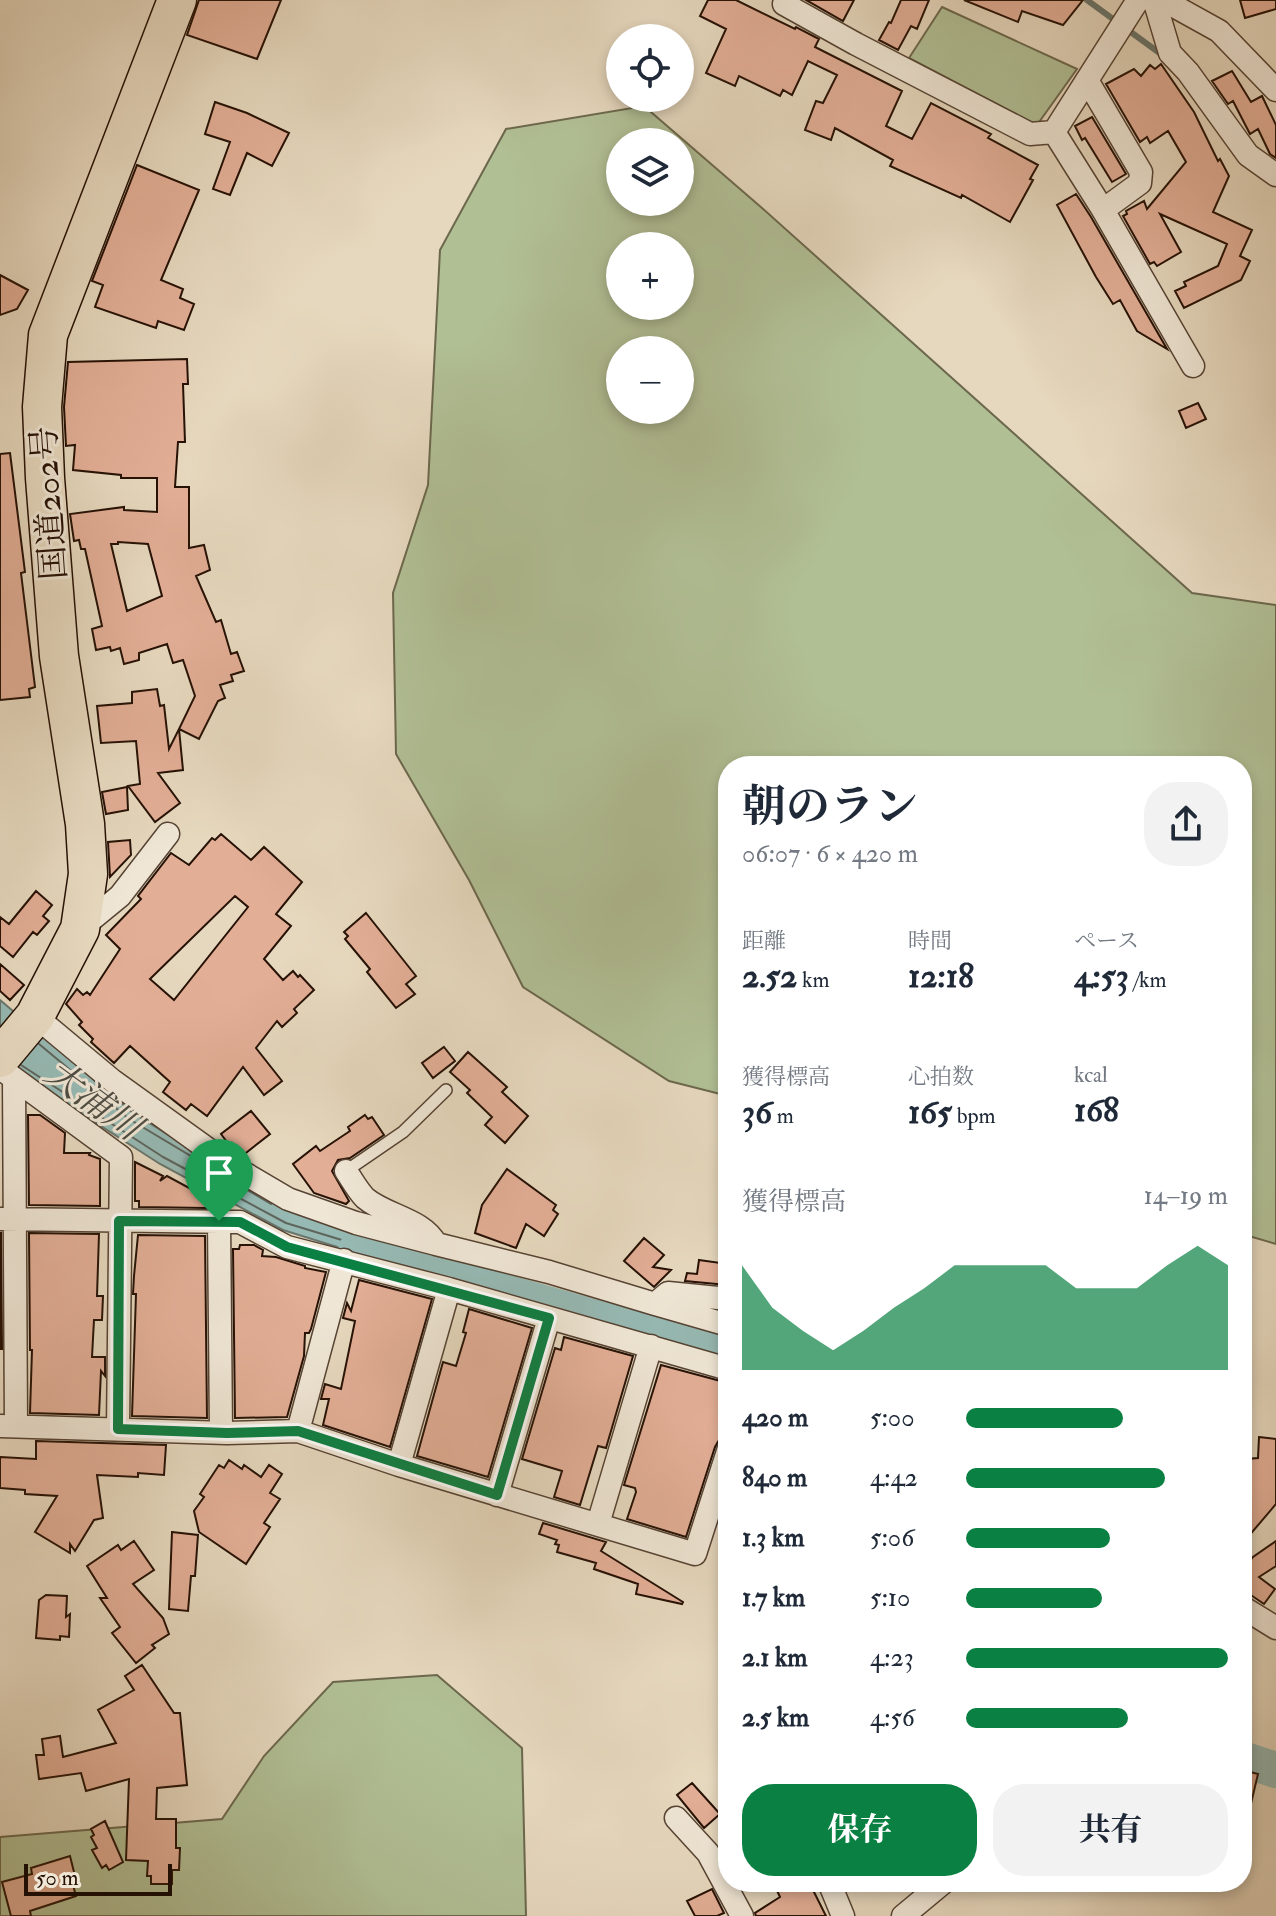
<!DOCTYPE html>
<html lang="ja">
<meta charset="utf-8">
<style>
:root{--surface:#fff;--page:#f2f2f3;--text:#1f2937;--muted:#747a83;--accent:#0b8043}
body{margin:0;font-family:"IM FELL Double Pica","Noto Serif JP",serif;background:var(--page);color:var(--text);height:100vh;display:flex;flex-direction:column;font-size:30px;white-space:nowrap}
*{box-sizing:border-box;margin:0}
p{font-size:26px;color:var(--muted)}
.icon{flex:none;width:44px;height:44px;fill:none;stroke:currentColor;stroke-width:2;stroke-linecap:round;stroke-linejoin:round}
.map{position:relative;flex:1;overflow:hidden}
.panel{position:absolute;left:718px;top:756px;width:534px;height:1136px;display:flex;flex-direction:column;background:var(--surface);border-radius:32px;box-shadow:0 4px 12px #0003}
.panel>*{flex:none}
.tools{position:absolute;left:606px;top:24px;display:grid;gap:16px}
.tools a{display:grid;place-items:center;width:88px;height:88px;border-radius:50%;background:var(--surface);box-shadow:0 4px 12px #0003;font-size:40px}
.scale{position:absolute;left:24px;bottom:20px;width:148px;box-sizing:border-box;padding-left:8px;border:4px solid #261105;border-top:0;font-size:22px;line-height:28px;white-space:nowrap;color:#261105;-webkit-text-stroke:6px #efe6d5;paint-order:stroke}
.pin{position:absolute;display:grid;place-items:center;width:68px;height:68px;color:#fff;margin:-82px -34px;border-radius:50% 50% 50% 0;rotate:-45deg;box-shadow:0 0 8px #0007}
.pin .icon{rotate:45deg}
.round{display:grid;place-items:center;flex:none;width:84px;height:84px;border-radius:32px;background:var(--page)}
.headline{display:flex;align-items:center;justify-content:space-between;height:136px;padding:0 24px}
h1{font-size:44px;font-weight:700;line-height:60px}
.metrics{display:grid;grid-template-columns:repeat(3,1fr);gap:12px;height:136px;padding:8px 24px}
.metrics div{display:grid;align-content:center}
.metrics b{font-size:34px;font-weight:700}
.metrics small{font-size:22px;font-weight:400}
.metrics p{font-size:22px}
.chart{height:224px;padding:16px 24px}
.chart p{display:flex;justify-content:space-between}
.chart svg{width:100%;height:144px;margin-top:8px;fill:var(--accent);opacity:.7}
.primary-button{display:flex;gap:16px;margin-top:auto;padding:16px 24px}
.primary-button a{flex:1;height:92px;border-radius:32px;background:var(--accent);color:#fff;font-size:32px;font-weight:700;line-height:92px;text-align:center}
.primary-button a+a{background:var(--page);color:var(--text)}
ul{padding:0 24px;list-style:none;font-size:26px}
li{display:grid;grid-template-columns:128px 96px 1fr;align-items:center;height:60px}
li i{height:20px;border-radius:10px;background:var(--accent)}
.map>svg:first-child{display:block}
.green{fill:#b1bf95;stroke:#6c684d;stroke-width:2;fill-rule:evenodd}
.water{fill:#96b9b3;stroke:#69766d;stroke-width:2}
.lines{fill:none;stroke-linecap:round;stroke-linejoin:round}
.shore{stroke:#5e655c;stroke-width:2}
.stream{stroke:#69766d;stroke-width:6}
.river{stroke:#96b9b3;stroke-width:36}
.building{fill:#e2ae96;stroke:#261105;stroke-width:2;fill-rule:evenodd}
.service-casing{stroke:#564333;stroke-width:14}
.minor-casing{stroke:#564333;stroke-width:25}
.trunk-casing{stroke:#261105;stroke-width:41}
.service{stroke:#efe6d5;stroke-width:11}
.minor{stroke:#efe6d5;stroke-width:22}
.trunk{stroke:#e6d8be;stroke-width:38}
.route-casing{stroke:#fff;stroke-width:16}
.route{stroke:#0b8043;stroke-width:10}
.labels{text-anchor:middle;stroke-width:6;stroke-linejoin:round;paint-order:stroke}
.street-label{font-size:34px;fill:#261105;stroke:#efe6d5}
.water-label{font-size:36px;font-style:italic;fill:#4d4c42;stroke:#efe6d5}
</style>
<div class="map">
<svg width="1276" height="1916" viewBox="0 0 1276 1916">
<rect width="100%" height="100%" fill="#e6d8be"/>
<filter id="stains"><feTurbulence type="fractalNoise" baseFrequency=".0025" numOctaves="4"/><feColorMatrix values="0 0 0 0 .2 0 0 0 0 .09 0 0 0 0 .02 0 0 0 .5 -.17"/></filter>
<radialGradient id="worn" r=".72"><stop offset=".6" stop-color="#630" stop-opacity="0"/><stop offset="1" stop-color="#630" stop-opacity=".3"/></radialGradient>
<path class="green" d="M 942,7 L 1077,69 L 1037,125 L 909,58 Z
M 644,106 L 762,208 L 1192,593 L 1276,605 L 1276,1244 L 1242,1234 L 1242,766 L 728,766 L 728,1096 L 669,1081 L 523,987 L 469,880 L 396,754 L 393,593 L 428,485 L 440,250 L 506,129 ZM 620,142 L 680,142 L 680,202 L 620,202 ZM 680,246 L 680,306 L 620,306 L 620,246 ZM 620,350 L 680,350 L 680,410 L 620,410 Z
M 437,1675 L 522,1748 L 526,1916 L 0,1916 L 0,1837 L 222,1819 L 264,1756 L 333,1682 Z"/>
<path class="water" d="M 0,1000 L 133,1113 L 219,1166 L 405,1243 L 401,1267 L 283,1230 L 160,1164 L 0,1061 Z"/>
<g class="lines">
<path class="shore" d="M 39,1044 L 129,1119 L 271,1204
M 21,1065 L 163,1157 L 286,1223 L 391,1255 L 395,1254 L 394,1248 L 380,1243"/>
<path class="stream" d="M 1087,0 L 1165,57"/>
<path class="river" d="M 356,1250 L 728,1355
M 1242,1759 L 1276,1770"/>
</g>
<path class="building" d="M 199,0 L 281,0 L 257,59 L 187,35 Z
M 708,0 L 736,0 L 795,29 L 796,27 L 819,39 L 815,47 L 902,91 L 886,126 L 912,139 L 931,103 L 991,134 L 988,138 L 1038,165 L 1030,179 L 1033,180 L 1010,222 L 962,195 L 961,198 L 890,166 L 893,160 L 835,128 L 831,140 L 805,130 L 816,101 L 823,103 L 837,75 L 808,61 L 792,95 L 783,90 L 780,96 L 739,76 L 735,86 L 706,73 L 726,29 L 700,16 Z
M 806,0 L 854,0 L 843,21 Z
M 901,0 L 929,0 L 917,29 L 911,26 L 898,50 L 879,40 L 889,22 L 891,23 Z
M 964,0 L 1083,0 L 1063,25 L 1022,11 L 1018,22 Z
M 1240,0 L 1276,0 L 1276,9 L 1245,18 Z
M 1161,64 L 1194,112 L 1218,161 L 1220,159 L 1229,176 L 1213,212 L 1252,230 L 1240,256 L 1250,261 L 1241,280 L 1184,308 L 1175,291 L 1186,286 L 1184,282 L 1218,266 L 1227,244 L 1160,214 L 1181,252 L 1157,266 L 1154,262 L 1150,264 L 1123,216 L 1127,214 L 1126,211 L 1144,201 L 1147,209 L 1186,162 L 1168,131 L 1150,143 L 1147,137 L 1140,142 L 1106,84 L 1134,69 L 1141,76 L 1150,65 L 1155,69 Z
M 1232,71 L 1251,102 L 1262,96 L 1276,125 L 1276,158 L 1270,154 L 1258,129 L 1250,134 L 1233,101 L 1228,104 L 1212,81 Z
M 215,102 L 247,113 L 289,133 L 272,166 L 247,153 L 230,195 L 213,189 L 230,142 L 205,134 Z
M 1092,117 L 1126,174 L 1112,182 L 1085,138 L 1082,140 L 1075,126 Z
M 137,165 L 199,190 L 161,280 L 183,289 L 180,298 L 194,304 L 184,330 L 158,321 L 156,328 L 95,307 L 103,285 L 92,281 Z
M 1076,194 L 1091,217 L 1167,349 L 1137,331 L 1120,300 L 1113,304 L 1096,277 L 1057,205 Z
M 0,275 L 28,290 L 17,309 L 0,315 Z
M 187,359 L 188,384 L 183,384 L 185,442 L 178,442 L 175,487 L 189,487 L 189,548 L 204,545 L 210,570 L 196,576 L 216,622 L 221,620 L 231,654 L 237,652 L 244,671 L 231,675 L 233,681 L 220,685 L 225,698 L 218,701 L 199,739 L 179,729 L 195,696 L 183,660 L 173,663 L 167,644 L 139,653 L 139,660 L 124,664 L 120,648 L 111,651 L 110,647 L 96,650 L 92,629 L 102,626 L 85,549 L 81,549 L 79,540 L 74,541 L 70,514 L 124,507 L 124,510 L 157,512 L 157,478 L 121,478 L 121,475 L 73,470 L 75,445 L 66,446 L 64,407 L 68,362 ZM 118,542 L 148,544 L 162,596 L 127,611 L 111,544 L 118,544 Z
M 1198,403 L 1206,419 L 1186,428 L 1179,411 Z
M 10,453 L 25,572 L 21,573 L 35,687 L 29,689 L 30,697 L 0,700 L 0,454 Z
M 157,689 L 160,706 L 164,705 L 169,749 L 179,729 L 183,770 L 158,773 L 180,803 L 155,822 L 128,786 L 140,784 L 136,741 L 101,743 L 97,706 L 132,703 L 132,692 Z
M 127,787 L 128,810 L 106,814 L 102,792 Z
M 221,834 L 251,860 L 264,847 L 302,882 L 276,914 L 291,926 L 264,959 L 283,980 L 293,971 L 298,977 L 300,975 L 314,990 L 294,1009 L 297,1013 L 282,1027 L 277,1021 L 256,1048 L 282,1081 L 264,1095 L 243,1067 L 207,1116 L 191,1104 L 186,1110 L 163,1092 L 170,1082 L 130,1046 L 114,1063 L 91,1042 L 93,1039 L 79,1025 L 82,1022 L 66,1004 L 77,989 L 83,995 L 87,992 L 90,995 L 120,949 L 106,935 L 141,899 L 138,896 L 171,853 L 189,865 L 212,838 L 215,840 ZM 235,896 L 248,907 L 174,1000 L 150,979 Z
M 130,840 L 131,855 L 110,877 L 108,842 Z
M 36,891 L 52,905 L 43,916 L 49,921 L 37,935 L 33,932 L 13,957 L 0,946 L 0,917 L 9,924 Z
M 366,913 L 416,976 L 406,984 L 415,994 L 396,1008 L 367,972 L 370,969 L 345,939 L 348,936 L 344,932 Z
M 0,964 L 24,985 L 10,1000 L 0,991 Z
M 444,1047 L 455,1061 L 433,1078 L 422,1063 Z
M 468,1052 L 507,1087 L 502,1092 L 528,1116 L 505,1143 L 485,1125 L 492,1117 L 467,1093 L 470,1090 L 450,1072 Z
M 251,1111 L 270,1134 L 242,1156 L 233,1150 L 221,1134 Z
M 28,1115 L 40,1115 L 65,1133 L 64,1153 L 90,1153 L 89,1155 L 100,1159 L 100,1206 L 29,1205 Z
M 365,1115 L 368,1119 L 372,1117 L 384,1135 L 350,1158 L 338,1160 L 332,1171 L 349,1201 L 346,1204 L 314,1193 L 293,1164 L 316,1146 L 320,1151 L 350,1131 L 348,1127 Z
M 135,1162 L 163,1176 L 160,1181 L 167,1176 L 208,1198 L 207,1208 L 139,1207 L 139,1201 L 135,1201 Z
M 507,1169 L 556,1205 L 553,1210 L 558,1214 L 544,1236 L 526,1224 L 516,1248 L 475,1233 L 482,1205 Z
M 0,1233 L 1,1233 L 2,1349 L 0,1349 Z
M 29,1233 L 99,1234 L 97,1296 L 103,1296 L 102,1320 L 94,1320 L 92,1357 L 105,1357 L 105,1376 L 101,1371 L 99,1415 L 30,1413 L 32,1350 L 30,1350 Z
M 138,1235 L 205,1236 L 207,1418 L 132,1416 L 136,1294 L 133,1294 L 134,1276 Z
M 644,1238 L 664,1255 L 653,1267 L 671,1270 L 654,1287 L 624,1261 Z
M 240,1245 L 254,1245 L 263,1250 L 262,1256 L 276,1257 L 305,1266 L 305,1268 L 326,1272 L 311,1329 L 309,1333 L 305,1333 L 304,1356 L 287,1417 L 235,1418 L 233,1249 L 239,1249 Z
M 699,1260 L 728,1264 L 727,1285 L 685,1281 L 687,1273 L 697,1274 Z
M 359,1280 L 432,1299 L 390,1447 L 323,1425 L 329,1399 L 321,1399 L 325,1384 L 341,1389 L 355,1321 L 343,1318 L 347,1303 L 351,1311 Z
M 469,1309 L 532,1328 L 488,1477 L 417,1456 L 443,1362 L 456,1366 L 466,1333 L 463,1332 Z
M 564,1337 L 633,1356 L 606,1448 L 598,1446 L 580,1505 L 554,1497 L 562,1471 L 522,1459 L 555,1348 L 561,1350 Z
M 661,1365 L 728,1383 L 728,1437 L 719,1440 L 715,1447 L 686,1537 L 627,1519 L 636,1492 L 635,1488 L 624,1485 Z
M 1259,1437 L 1276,1439 L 1276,1504 L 1242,1544 L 1242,1465 L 1246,1459 L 1258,1458 Z
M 36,1441 L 166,1445 L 164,1475 L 138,1473 L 138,1477 L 97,1475 L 103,1518 L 94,1520 L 75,1551 L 70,1544 L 70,1553 L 35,1532 L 57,1496 L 25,1494 L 25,1490 L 0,1488 L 0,1457 L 36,1459 Z
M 229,1460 L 242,1469 L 244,1465 L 261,1477 L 269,1465 L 282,1474 L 270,1493 L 280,1499 L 264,1523 L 270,1527 L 246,1564 L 199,1532 L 194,1511 L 204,1497 L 200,1494 L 219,1465 L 224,1468 Z
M 543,1523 L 606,1542 L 601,1551 L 683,1602 L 682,1604 L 636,1594 L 638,1584 L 594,1569 L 596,1563 L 557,1552 L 559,1545 L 555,1544 L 557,1540 L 539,1534 Z
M 172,1532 L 198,1535 L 195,1576 L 191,1576 L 188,1611 L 169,1609 Z
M 134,1541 L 154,1570 L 133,1584 L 163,1618 L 169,1634 L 152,1645 L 155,1648 L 136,1663 L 112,1633 L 120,1627 L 100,1598 L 107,1598 L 87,1566 L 118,1545 L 121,1550 Z
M 1276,1541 L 1276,1566 L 1259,1577 L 1275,1589 L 1264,1604 L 1242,1589 L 1242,1564 L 1246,1566 L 1253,1557 Z
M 46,1595 L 67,1596 L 66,1617 L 70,1614 L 69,1637 L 60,1636 L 60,1640 L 36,1638 L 39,1600 Z
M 142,1665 L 174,1713 L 180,1713 L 187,1785 L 157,1788 L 156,1819 L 176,1819 L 176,1848 L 180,1848 L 179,1870 L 172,1870 L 172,1884 L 151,1884 L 151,1876 L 147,1876 L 148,1861 L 126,1860 L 129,1779 L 86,1791 L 81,1773 L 39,1779 L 36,1755 L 44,1755 L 42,1739 L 60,1736 L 63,1757 L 116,1743 L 98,1710 L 134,1690 L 125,1676 Z
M 1242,1770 L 1258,1774 L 1248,1816 L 1242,1815 Z
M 692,1783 L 720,1814 L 704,1828 L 677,1795 Z
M 105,1821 L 123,1862 L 109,1870 L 106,1865 L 102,1868 L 92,1850 L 97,1848 L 91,1837 L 94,1835 L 91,1829 Z
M 70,1856 L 77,1884 L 73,1885 L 76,1896 L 30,1911 L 31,1916 L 11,1916 L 2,1882 L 32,1874 L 31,1868 Z
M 773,1882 L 809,1882 L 826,1916 L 756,1916 L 755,1913 L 780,1897 Z
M 712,1889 L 724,1913 L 717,1916 L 695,1916 L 687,1901 Z"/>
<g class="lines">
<g class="service-casing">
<path id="service" d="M 346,1171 L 403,1132 L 446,1090"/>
</g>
<g class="minor-casing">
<path id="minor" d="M 1152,0 L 1156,6 L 1170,53 L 1188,72 L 1248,155 L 1276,175
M 1163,0 L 1219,31 L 1276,90
M 784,4 L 856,44 L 1030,134 L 1054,132 L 1138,0
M 1087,80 L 1141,172 L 1140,183 L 1103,210
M 1054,132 L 1103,210 L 1193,366
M 81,928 L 120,896 L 168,834
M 35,1016 L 113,1081 L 227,1163 L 288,1199 L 356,1223 L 436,1244
M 0,1068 L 121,1157 L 118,1429
M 14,1079 L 16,1426
M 346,1171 C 352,1180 358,1191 365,1198 C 386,1216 423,1219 436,1244 L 549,1272 L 655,1304 L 668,1293 L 728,1299
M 0,1219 L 240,1222 L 287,1247 L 449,1289 L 728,1369
M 219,1221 L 221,1432
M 655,1304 L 728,1325
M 0,1426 L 227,1433 L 298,1431 L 399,1465 L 695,1554 L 728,1451
M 298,1431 L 344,1260
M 399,1465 L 449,1289
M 497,1495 L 549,1318
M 598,1524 L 651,1346
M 1242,1607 L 1276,1628
M 676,1818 L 708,1853 L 742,1916
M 829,1882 L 843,1916
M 903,1916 L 944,1882"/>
</g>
<g class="trunk-casing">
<path id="trunk" d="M 0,1058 L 35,1016 L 80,929 L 88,874 L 85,824 L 59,656 L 45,478 L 42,407 L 48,335 L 177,0"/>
</g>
<use href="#service" class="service"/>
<use href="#minor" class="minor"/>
<use href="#trunk" class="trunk"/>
</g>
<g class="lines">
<g class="route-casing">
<path id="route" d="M 119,1221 L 240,1222 L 287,1247 L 549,1318 L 497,1495 L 298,1431 L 227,1433 L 118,1429 Z"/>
</g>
<use href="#route" class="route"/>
</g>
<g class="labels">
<g class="street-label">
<text transform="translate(48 503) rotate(-94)" y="12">国道202号</text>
</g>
<g class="water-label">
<text transform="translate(94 1099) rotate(36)" y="13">大浦川</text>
</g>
</g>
<rect width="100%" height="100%" filter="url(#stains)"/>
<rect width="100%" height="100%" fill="url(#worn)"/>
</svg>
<div class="tools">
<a><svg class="icon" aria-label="locate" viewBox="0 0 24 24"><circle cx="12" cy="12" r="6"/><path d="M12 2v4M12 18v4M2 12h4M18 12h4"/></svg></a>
<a><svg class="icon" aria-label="layers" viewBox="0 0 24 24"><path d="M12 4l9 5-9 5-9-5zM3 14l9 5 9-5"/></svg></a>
<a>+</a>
<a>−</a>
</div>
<div class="scale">50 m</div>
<div class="pin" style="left:219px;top:1221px;background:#1e9e55"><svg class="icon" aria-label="arrive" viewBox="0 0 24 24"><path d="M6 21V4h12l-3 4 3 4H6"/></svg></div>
<section class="panel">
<div class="headline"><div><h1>朝のラン</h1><p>06:07 · 6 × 420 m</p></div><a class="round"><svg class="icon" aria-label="share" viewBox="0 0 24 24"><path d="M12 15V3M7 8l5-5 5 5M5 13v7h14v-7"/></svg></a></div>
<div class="metrics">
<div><p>距離</p><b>2.52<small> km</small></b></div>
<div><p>時間</p><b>12:18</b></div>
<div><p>ペース</p><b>4:53<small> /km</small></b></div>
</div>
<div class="metrics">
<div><p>獲得標高</p><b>36<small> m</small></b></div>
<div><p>心拍数</p><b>165<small> bpm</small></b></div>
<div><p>kcal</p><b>168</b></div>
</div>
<div class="chart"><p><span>獲得標高</span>14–19 m</p>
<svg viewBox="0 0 160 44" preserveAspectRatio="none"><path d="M0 44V12L10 25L20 32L30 38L40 32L50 25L60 19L70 12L80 12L90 12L100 12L110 19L120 19L130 19L140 12L150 6L160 12V44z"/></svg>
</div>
<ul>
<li><b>420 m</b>5:00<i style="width:60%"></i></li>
<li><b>840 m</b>4:42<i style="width:76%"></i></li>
<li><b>1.3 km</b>5:06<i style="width:55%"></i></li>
<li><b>1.7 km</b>5:10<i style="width:52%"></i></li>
<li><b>2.1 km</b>4:23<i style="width:100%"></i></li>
<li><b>2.5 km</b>4:56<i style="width:62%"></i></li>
</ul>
<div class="primary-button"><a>保存</a><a>共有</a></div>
</section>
</div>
